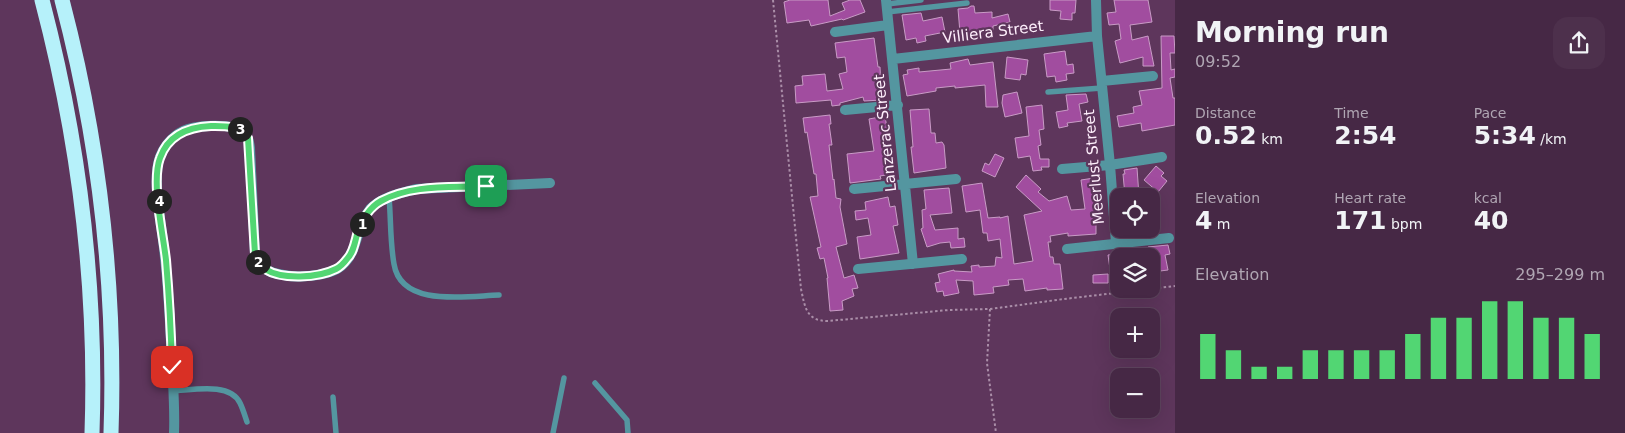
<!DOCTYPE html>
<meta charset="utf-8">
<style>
:root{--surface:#462845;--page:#4d304c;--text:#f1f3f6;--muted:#b0a6b3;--line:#5e445e;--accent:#52d673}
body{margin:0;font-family:"DejaVu Sans",sans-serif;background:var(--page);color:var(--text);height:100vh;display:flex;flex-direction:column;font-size:19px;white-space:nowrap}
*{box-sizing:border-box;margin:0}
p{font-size:16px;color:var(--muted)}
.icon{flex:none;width:28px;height:28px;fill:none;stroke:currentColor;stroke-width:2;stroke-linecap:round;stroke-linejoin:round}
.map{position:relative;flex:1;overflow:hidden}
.sheet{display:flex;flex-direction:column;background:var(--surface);width:450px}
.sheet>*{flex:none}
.controls{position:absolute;left:1110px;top:188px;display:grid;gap:10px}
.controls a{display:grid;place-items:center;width:50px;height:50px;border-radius:10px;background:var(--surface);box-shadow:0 5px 20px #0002,0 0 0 1px var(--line);font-size:25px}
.pin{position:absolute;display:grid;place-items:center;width:42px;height:42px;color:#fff;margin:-21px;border-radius:10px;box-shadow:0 2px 8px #0006}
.km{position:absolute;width:25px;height:25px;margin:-12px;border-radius:50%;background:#222;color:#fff;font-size:14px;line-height:25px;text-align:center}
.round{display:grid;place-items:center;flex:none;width:52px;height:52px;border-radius:15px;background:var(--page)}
.headline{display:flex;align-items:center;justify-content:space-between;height:85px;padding:0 20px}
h1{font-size:28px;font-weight:700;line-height:38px}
.metrics{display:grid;grid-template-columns:repeat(3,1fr);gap:8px;height:85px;padding:5px 20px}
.metrics div{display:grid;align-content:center}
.metrics b{font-size:25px;font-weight:700}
.metrics small{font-size:14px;font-weight:400}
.metrics p{font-size:14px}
.chart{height:140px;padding:10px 20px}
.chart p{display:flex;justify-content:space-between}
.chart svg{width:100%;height:90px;margin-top:5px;stroke:var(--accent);stroke-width:6}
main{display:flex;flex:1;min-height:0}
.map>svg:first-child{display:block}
.building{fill:#a14d9f;stroke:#c99bc6}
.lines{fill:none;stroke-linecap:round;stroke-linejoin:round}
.path{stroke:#aa8ea8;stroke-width:2;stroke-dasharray:2.5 2.5;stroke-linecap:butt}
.service{stroke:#5496a0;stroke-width:5.5}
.minor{stroke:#5496a0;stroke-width:10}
.motorway{stroke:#b6f1fa;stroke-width:15}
.route-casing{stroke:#fff;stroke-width:10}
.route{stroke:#52d673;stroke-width:6}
.labels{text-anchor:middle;stroke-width:4.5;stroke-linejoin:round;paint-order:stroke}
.street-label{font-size:15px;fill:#feeffc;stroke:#5e365c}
</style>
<main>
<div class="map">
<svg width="1175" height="433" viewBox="0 0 1175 433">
<rect width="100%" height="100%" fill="#5e365c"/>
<path class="building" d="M 790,0 L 828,0 L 830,16 L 845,10 L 842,3 L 850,0 L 860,0 L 865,12 L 843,20 L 842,19 L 811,26 L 809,20 L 787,23 L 784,2 Z
M 1050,0 L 1076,0 L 1075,13 L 1072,13 L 1072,20 L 1060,19 L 1061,11 L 1050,10 Z
M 1114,0 L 1148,0 L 1152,22 L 1130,25 L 1132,40 L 1148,36 L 1154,66 L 1143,66 L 1143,57 L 1120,63 L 1115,41 L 1121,39 L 1119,24 L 1109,25 L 1107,13 L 1116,12 Z
M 971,6 L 974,6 L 975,13 L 992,12 L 992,18 L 1008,14 L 1010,22 L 993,26 L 993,31 L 975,32 L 976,38 L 967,38 L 966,33 L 960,33 L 958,9 L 968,8 Z
M 921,13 L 923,21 L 942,17 L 945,32 L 925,36 L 926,41 L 917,43 L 916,38 L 906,40 L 902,15 Z
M 1161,36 L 1174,36 L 1175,53 L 1170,53 L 1171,70 L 1175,69 L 1175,77 L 1170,78 L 1173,98 L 1175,98 L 1175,125 L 1142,131 L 1141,123 L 1119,127 L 1117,116 L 1134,113 L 1133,107 L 1142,105 L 1139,91 L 1162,88 Z
M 874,38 L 878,67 L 880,67 L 881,87 L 879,88 L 882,100 L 864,101 L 863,97 L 840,103 L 840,105 L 832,106 L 831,100 L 796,103 L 795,86 L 803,85 L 802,76 L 825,74 L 827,91 L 843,89 L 839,74 L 847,72 L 845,57 L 837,58 L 835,43 Z
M 1065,51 L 1067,65 L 1073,64 L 1074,73 L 1066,74 L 1067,80 L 1056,82 L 1055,76 L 1047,77 L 1044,54 Z
M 1007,57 L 1028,60 L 1026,75 L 1021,74 L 1020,80 L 1005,78 Z
M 968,59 L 970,65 L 993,62 L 998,107 L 986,107 L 985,85 L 955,88 L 955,86 L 936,88 L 936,91 L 907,96 L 903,75 L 908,74 L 907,70 L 919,68 L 919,72 L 951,69 L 950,63 Z
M 1017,92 L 1022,113 L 1005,117 L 1002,103 L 1003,95 Z
M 1086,94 L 1088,102 L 1079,104 L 1082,121 L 1067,123 L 1068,126 L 1059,128 L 1056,112 L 1068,110 L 1066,95 Z
M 1042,105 L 1044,129 L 1039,130 L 1041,145 L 1038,146 L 1040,159 L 1049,159 L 1049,167 L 1041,167 L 1042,170 L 1033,171 L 1030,156 L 1018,158 L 1015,138 L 1029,136 L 1026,107 Z
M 929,109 L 931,133 L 935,133 L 936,143 L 942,142 L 944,145 L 946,168 L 914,173 L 911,147 L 913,147 L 910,110 Z
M 830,115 L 831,124 L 829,124 L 832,145 L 829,145 L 833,180 L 834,179 L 836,198 L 841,199 L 840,207 L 847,244 L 836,247 L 844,278 L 854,275 L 858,288 L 852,289 L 854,296 L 842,301 L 843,310 L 830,311 L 827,278 L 828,278 L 824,258 L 820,259 L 817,248 L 821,247 L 810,197 L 818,196 L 816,174 L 814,174 L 807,132 L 805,133 L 803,118 Z
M 885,116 L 889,141 L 882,142 L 886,175 L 880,176 L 881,179 L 850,183 L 847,154 L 874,151 L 869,119 Z
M 995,154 L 1004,158 L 995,177 L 982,171 L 985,163 L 989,165 Z
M 1156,166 L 1164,173 L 1161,176 L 1167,181 L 1158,192 L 1144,180 Z
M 1137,168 L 1139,196 L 1125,196 L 1123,174 L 1125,174 L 1124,170 Z
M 1026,175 L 1041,189 L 1038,192 L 1049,201 L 1067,196 L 1071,210 L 1085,209 L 1081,180 L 1094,178 L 1101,219 L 1096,219 L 1096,234 L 1068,236 L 1068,233 L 1050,236 L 1051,242 L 1048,242 L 1050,257 L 1053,257 L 1054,264 L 1060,264 L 1063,289 L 1047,290 L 1047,288 L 1025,291 L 1023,279 L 1008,280 L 1009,285 L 993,287 L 994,293 L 974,295 L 973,281 L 956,280 L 959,293 L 944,296 L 943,291 L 937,292 L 935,283 L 940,282 L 938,274 L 954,270 L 954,271 L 972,272 L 971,266 L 979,265 L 979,267 L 995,266 L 996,257 L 1002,258 L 1000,239 L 988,241 L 987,233 L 983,233 L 980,210 L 966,212 L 962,186 L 982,183 L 988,218 L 1000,217 L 1000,218 L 1008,216 L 1014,264 L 1033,261 L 1024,215 L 1042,211 L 1016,187 Z
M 949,188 L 952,213 L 930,215 L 935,230 L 958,228 L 958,239 L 964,238 L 965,247 L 951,248 L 950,242 L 940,243 L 927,247 L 921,229 L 923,228 L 922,210 L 926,209 L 924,190 Z
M 888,197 L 890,207 L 895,206 L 898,225 L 893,226 L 899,253 L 860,259 L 857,237 L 871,235 L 868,218 L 856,220 L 855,211 L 866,210 L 865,202 Z
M 1168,245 L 1170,254 L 1165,255 L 1168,270 L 1160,271 L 1159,263 L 1153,264 L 1151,256 L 1133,256 L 1133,252 L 1149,250 L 1148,247 Z
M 1116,254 L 1118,282 L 1112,283 L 1108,255 Z
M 1108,274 L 1108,283 L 1093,283 L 1093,275 Z"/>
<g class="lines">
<path class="path" d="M 773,0 L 801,289 C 805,307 806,321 828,321 L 949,310 L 990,309 L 1064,299 L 1175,286
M 990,309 L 987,363 L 996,433"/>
<path class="service" d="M 887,4 L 921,0
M 887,12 L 967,3
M 1048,92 L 1102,88
M 389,197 C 391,219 390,242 394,264 C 401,308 467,296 499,295
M 595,383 L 627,420 L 628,433
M 173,391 C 193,390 230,382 240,403 C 243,409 245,416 247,422
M 333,397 L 336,433
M 553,433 L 564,378"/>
<path class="minor" d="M 886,0 L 913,264
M 1096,0 L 1097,36 L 1110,165 L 1116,243
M 835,32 L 888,25
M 893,59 L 1097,36
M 1102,81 L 1153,76
M 845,110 L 898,105
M 1062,169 L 1110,165 L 1162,157
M 854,189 L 956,179
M 1067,249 L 1169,238
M 858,269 L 962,259
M 174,433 C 175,409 173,385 172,361 C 170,326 169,292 165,258 C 163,230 152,186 159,160 C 162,149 172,136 183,131 C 194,125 232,123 242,131 C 248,135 249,141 250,148 L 255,254 C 259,268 269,273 284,275 C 298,278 324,276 337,269 C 346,264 352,254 355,244 C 359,233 362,219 370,209 C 381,197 401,193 416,189 L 550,183"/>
<path class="motorway" d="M 42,0 C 79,141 97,287 92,433
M 62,0 C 99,141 116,288 111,433"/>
</g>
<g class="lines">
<g class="route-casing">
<path id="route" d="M 172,367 C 171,331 169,296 166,260 C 163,233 151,182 160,158 C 168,135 188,127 211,126 C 225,126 239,125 248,138 L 255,254 C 257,260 259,266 265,269 C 282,280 318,278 336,269 C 340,267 344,263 347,259 C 354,252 355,241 358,231 C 362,220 370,207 381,201 C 412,184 451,188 486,186"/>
</g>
<use href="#route" class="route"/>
</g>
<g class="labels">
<g class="street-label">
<text transform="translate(993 32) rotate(-7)" y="5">Villiera Street</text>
<text transform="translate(885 133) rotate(-96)" y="5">Lanzerac Street</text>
<text transform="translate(1094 167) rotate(-95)" y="5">Meerlust Street</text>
</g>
</g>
</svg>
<div class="controls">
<a><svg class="icon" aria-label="locate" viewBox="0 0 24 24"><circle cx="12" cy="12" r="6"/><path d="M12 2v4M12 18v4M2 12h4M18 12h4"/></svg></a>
<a><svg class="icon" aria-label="layers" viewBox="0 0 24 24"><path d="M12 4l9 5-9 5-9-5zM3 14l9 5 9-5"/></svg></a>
<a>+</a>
<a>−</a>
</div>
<div class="pin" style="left:486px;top:186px;background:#1e9e55"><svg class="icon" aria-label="arrive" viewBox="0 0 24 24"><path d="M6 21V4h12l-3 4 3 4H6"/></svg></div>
<div class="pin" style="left:172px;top:367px;background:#d93025"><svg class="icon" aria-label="check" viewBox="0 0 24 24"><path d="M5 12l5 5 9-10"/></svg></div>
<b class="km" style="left:362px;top:224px">1</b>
<b class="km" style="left:258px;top:262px">2</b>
<b class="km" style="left:240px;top:129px">3</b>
<b class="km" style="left:159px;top:201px">4</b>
</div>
<section class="sheet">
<div class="headline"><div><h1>Morning run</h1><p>09:52</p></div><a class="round"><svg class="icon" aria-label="share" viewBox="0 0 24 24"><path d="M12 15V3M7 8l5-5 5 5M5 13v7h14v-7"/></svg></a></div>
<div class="metrics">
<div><p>Distance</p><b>0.52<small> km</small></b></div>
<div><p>Time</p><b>2:54</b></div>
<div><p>Pace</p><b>5:34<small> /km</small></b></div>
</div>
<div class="metrics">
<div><p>Elevation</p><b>4<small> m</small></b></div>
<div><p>Heart rate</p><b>171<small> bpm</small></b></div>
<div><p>kcal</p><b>40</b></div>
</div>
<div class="chart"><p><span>Elevation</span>295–299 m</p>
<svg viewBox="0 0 160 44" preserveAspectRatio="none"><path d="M5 44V22M15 44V30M25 44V38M35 44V38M45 44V30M55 44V30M65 44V30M75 44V30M85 44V22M95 44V14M105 44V14M115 44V6M125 44V6M135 44V14M145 44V14M155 44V22"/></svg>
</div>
</section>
</main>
